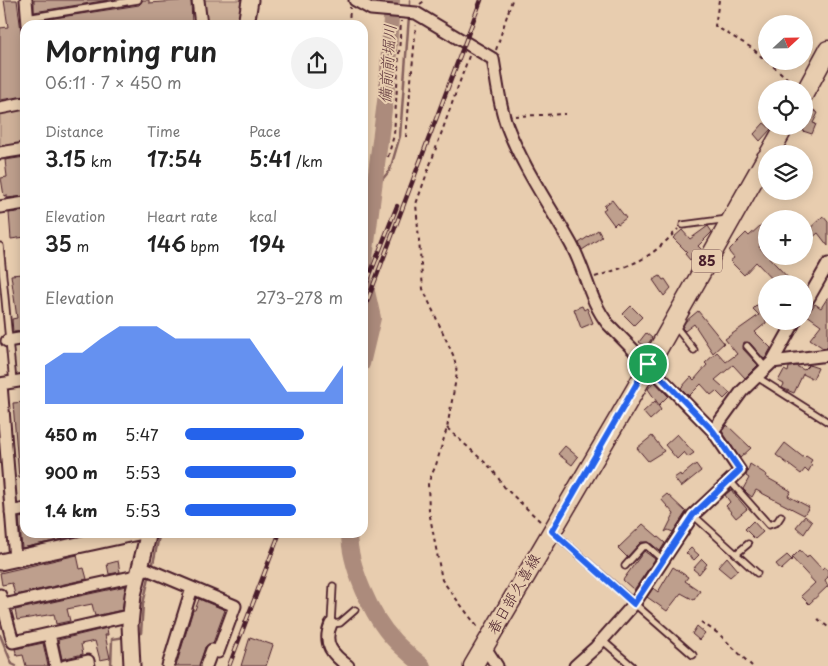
<!DOCTYPE html>
<meta charset="utf-8">
<style>
:root{--surface:#fff;--page:#f2f2f2;--text:#222;--muted:#767676;--accent:#2563eb}
body{margin:0;font-family:"Playpen Sans","Klee One",sans-serif;background:var(--page);color:var(--text);height:100vh;display:flex;flex-direction:column;font-size:19px;white-space:nowrap}
*{box-sizing:border-box;margin:0}
p{font-size:16px;color:var(--muted)}
.icon{flex:none;width:28px;height:28px;fill:none;stroke:currentColor;stroke-width:2;stroke-linecap:round;stroke-linejoin:round}
.map{position:relative;flex:1;overflow:hidden}
.drawer{position:absolute;left:20px;top:20px;width:348px;height:518px;display:flex;flex-direction:column;background:var(--surface);border-radius:15px;box-shadow:0 2px 12px #0003}
.drawer>*{flex:none}
.needle{width:32px;rotate:68deg}
.fabs{position:absolute;left:758px;top:15px;display:grid;gap:10px}
.fabs a{display:grid;place-items:center;width:55px;height:55px;border-radius:50%;background:var(--surface);box-shadow:0 2px 12px #0003;font-size:25px}
.pin{position:absolute;display:grid;place-items:center;width:42px;height:42px;color:#fff;margin:-21px;border:2px solid #fff;border-radius:50%;box-shadow:0 1px 5px #0007}
.round{display:grid;place-items:center;flex:none;width:52px;height:52px;border-radius:26px;background:var(--page)}
.summary{display:flex;align-items:center;justify-content:space-between;height:85px;padding:0 25px}
h1{font-size:28px;font-weight:600;line-height:38px}
.figures{display:grid;grid-template-columns:repeat(3,1fr);gap:8px;height:85px;padding:5px 25px}
.figures div{display:grid;align-content:center}
.figures b{font-size:21px;font-weight:600}
.figures small{font-size:14px;font-weight:400}
.figures p{font-size:14px}
.chart{height:140px;padding:10px 25px}
.chart p{display:flex;justify-content:space-between}
.chart svg{width:100%;height:90px;margin-top:5px;fill:var(--accent);opacity:.7}
ul{padding:0 25px;list-style:none;font-size:16px}
li{display:grid;grid-template-columns:80px 60px 1fr;align-items:center;height:38px}
li i{height:12px;border-radius:6px;background:var(--accent)}
.map>svg:first-child{display:block}
.green{fill:#cfb199;stroke:#8c6862}
.lines{fill:none;stroke-linecap:round;stroke-linejoin:round}
.stream{stroke:#85605c;stroke-width:2.5}
.river{stroke:#ac8b7c;stroke-width:16}
.building{fill:#be9f8d;stroke:#4a1f2b}
.lane-casing{stroke:#4a1f2b;stroke-width:9}
.street-casing{stroke:#4a1f2b;stroke-width:15}
.secondary-casing{stroke:#4a1f2b;stroke-width:19}
.primary-casing{stroke:#4a1f2b;stroke-width:21}
.path{stroke:#4a1f2b;stroke-width:2;stroke-dasharray:4 4;stroke-linecap:butt}
.lane{stroke:#e8cdaf;stroke-width:5.5}
.street{stroke:#e8cdaf;stroke-width:11}
.secondary{stroke:#e8cdaf;stroke-width:15}
.primary{stroke:#e8cdaf;stroke-width:18}
.rail-casing{stroke:#4a1f2b;stroke-width:4.5}
.rail{stroke:#e8cdaf;stroke-width:2.5;stroke-dasharray:8;stroke-linecap:butt}
.route-casing{stroke:#fff;stroke-width:10}
.route{stroke:#2563eb;stroke-width:6}
.labels{text-anchor:middle;stroke-width:4;stroke-linejoin:round;paint-order:stroke}
.shield{fill:#e8cdaf;stroke:#795353;stroke-width:1}
.shield-label{font-size:14px;font-weight:bold;fill:#4a1f2b}
.street-label{font-size:15px;fill:#4a1f2b;stroke:#e8cdaf}
.water-label{font-size:16px;font-style:italic;fill:#5e353b;stroke:#e8cdaf}
</style>
<div class="map">
<svg width="828" height="666" viewBox="0 0 828 666">
<rect width="100%" height="100%" fill="#e8cdaf"/>
<filter id="ink" filterUnits="userSpaceOnUse"><feTurbulence type="fractalNoise" baseFrequency=".02" numOctaves="2"/><feDisplacementMap in="SourceGraphic" scale="10" xChannelSelector="R" yChannelSelector="G"/><feConvolveMatrix kernelMatrix="1 2 1 2 8 2 1 2 1" color-interpolation-filters="sRGB"/></filter>
<g filter="url(#ink)">
<path class="green" d="M 198,0 L 250,0 L 246,25 L 201,25 Z
M 25,103 L 25,149 L 0,153 L 0,108 Z"/>
<g class="lines">
<path class="stream" d="M 410,8 L 410,0
M 372,192 L 390,170 L 400,136 L 409,16
M 152,568 L 160,532
M 135,634 L 141,633 L 143,604 L 150,573
M 0,635 L 12,664 L 16,666
M 111,666 L 112,639 L 125,637"/>
<path class="river" d="M 362,364 L 373,318 L 363,274 L 387,86 L 392,0
M 349,532 C 349,565 371,616 394,640 C 402,649 413,657 423,666"/>
</g>
<path class="building" d="M 4,0 L 17,0 L 24,54 L 25,96 L 0,100 L 0,28 L 8,27 Z
M 34,0 L 109,0 L 34,12 Z
M 143,0 L 149,0 L 149,3 L 191,0 L 192,25 L 36,25 L 35,21 L 139,5 Z
M 812,109 L 818,113 L 813,123 L 816,124 L 812,134 L 803,131 Z
M 764,123 L 771,129 L 760,141 L 754,134 Z
M 25,157 L 25,196 L 7,198 L 7,195 L 4,196 L 1,178 L 7,177 L 5,160 Z
M 612,200 L 626,218 L 618,224 L 617,222 L 614,225 L 603,210 L 606,208 L 604,206 Z
M 25,211 L 25,237 L 11,239 L 9,213 Z
M 823,216 L 828,222 L 828,246 L 818,233 L 811,239 L 805,233 Z
M 761,225 L 766,230 L 766,239 L 759,247 L 794,284 L 777,284 L 756,262 L 744,275 L 730,261 L 734,258 L 729,252 L 730,249 L 746,233 L 749,236 Z
M 708,226 L 712,232 L 698,246 L 702,250 L 696,261 L 692,258 L 690,260 L 685,254 L 687,252 L 673,238 L 682,230 L 690,239 Z
M 598,230 L 602,237 L 582,250 L 579,243 Z
M 22,274 L 25,290 L 25,331 L 13,332 L 12,319 L 17,318 L 11,275 Z
M 660,276 L 663,280 L 665,279 L 671,288 L 664,296 L 653,280 Z
M 766,296 L 766,323 L 755,332 L 771,348 L 766,357 L 764,359 L 750,343 L 744,342 L 743,349 L 758,365 L 745,378 L 733,365 L 715,380 L 730,393 L 724,399 L 716,391 L 711,395 L 701,384 L 689,396 L 681,388 L 691,377 L 694,380 L 707,365 L 705,363 L 717,352 L 726,362 L 737,354 L 725,339 L 759,315 L 753,309 Z
M 828,297 L 828,348 L 823,348 L 810,339 L 821,325 L 807,315 L 815,304 L 821,308 Z
M 582,306 L 584,310 L 587,308 L 593,323 L 581,328 L 574,309 Z
M 631,306 L 642,317 L 634,325 L 623,314 Z
M 698,311 L 724,343 L 713,353 L 694,324 L 685,331 L 682,328 L 686,321 Z
M 646,333 L 652,338 L 646,347 L 639,342 Z
M 809,365 L 818,368 L 813,379 L 803,374 L 794,393 L 782,388 L 784,384 L 778,381 L 784,370 L 788,372 L 789,367 L 796,366 L 804,370 Z
M 654,381 L 668,396 L 659,405 L 648,389 Z
M 655,401 L 661,410 L 650,420 L 643,412 Z
M 25,402 L 25,478 L 19,478 L 13,403 Z
M 727,425 L 751,448 L 740,458 L 722,431 Z
M 677,434 L 694,453 L 688,457 L 684,452 L 677,459 L 665,445 Z
M 652,436 L 664,451 L 648,461 L 637,448 Z
M 785,443 L 804,458 L 806,456 L 812,460 L 810,463 L 812,465 L 808,472 L 805,469 L 801,474 L 776,455 Z
M 565,446 L 578,457 L 572,465 L 558,454 Z
M 696,464 L 701,471 L 681,487 L 674,478 L 680,474 L 681,476 Z
M 750,464 L 767,475 L 766,477 L 791,491 L 788,496 L 809,507 L 804,515 L 756,490 L 752,497 L 748,494 L 743,489 L 749,478 L 746,476 Z
M 731,490 L 747,509 L 736,518 L 726,506 L 730,502 L 725,495 Z
M 667,494 L 686,512 L 673,532 L 668,530 L 665,532 L 674,514 L 661,499 Z
M 805,516 L 812,522 L 804,534 L 796,527 Z
M 25,517 L 25,532 L 91,533 L 22,548 L 19,518 Z
M 753,521 L 763,532 L 755,539 L 745,529 Z
M 643,524 L 665,543 L 660,551 L 649,542 L 641,542 L 627,557 L 618,548 Z
M 691,548 L 699,555 L 694,560 L 686,553 Z
M 800,550 L 807,558 L 809,555 L 822,569 L 824,567 L 828,570 L 828,577 L 825,580 L 828,586 L 809,604 L 801,596 L 815,583 L 792,558 Z
M 644,551 L 655,559 L 634,590 L 623,580 Z
M 77,555 L 80,569 L 84,568 L 87,579 L 15,595 L 12,583 L 2,585 L 0,573 Z
M 787,555 L 792,560 L 781,570 L 776,564 Z
M 727,557 L 738,570 L 730,577 L 718,567 Z
M 702,559 L 707,564 L 699,574 L 693,569 Z
M 118,561 L 120,572 L 109,574 L 107,564 Z
M 673,567 L 688,577 L 685,581 L 700,591 L 694,600 L 681,593 L 667,611 L 647,597 L 653,588 L 658,592 Z
M 126,586 L 122,610 L 95,616 L 92,604 L 67,609 L 70,621 L 56,624 L 54,614 L 17,620 L 15,610 Z
M 199,599 L 225,610 L 213,643 L 205,647 L 199,666 L 176,666 L 193,610 L 195,610 Z
M 697,626 L 705,633 L 699,640 L 692,634 Z
M 107,628 L 108,635 L 105,635 L 110,658 L 100,660 L 95,641 L 81,644 L 83,654 L 62,659 L 58,640 Z
M 250,637 L 273,645 L 266,666 L 241,666 Z
M 43,643 L 48,666 L 26,666 L 23,655 L 17,656 L 15,649 Z"/>
<g class="lines">
<g class="lane-casing">
<path id="lane" d="M 27,18 L 138,0
M 683,225 L 728,219
M 0,246 L 13,382
M 675,326 L 694,350
M 747,346 L 766,368
M 757,377 L 828,422
M 729,480 L 769,525 L 777,522 L 781,516
M 693,515 L 757,573
M 554,533 L 693,655
M 736,554 L 748,544
M 625,566 L 642,547 L 647,546 L 663,560
M 333,586 L 331,624 L 340,623 L 355,610
M 602,640 L 632,666"/>
</g>
<g class="street-casing">
<path id="street" d="M 26,0 L 28,25
M 198,0 L 201,25
M 355,0 L 371,9 L 416,13 L 493,59 C 497,81 499,105 507,126 C 523,168 550,206 571,244 C 586,271 589,300 608,324 L 713,431 L 740,471 L 693,515 L 634,604 L 596,647 L 575,666
M 0,108 L 25,103
M 0,153 L 25,149
M 0,207 L 25,203
M 804,306 L 828,264
M 7,341 L 25,338
M 772,362 L 828,355
M 0,384 L 25,380
M 1,384 L 15,559
M 713,431 L 742,391 L 772,362 L 795,321
M 11,512 L 25,509
M 142,567 L 235,606 L 218,652 L 212,650 L 206,666
M 0,595 L 13,642 L 132,615
M 3,605 L 140,575
M 331,624 C 322,644 333,655 348,666
M 49,634 L 56,666
M 484,646 L 497,666
M 65,666 L 88,661 L 89,666
M 168,666 L 192,588"/>
</g>
<g class="secondary-casing">
<path id="secondary" d="M 246,25 L 250,0
M 0,562 L 138,532
M 132,666 L 130,625 L 133,595 L 149,532"/>
</g>
<g class="primary-casing">
<path id="primary" d="M 804,94 L 828,50
M 769,154 L 785,126
M 473,666 L 635,390 L 766,158"/>
</g>
<path class="path" d="M 719,0 L 715,26 L 752,48 L 766,61
M 420,4 L 426,0
M 349,25 L 350,7
M 496,50 L 512,0
M 469,56 L 416,204 L 423,289 L 454,357 L 457,373 L 447,428 L 436,465 L 428,483 L 429,511 L 442,580 L 479,629
M 767,61 L 794,84
M 515,116 L 565,114
M 406,137 L 416,25
M 388,157 L 394,135 L 401,21
M 595,277 C 636,263 647,262 678,229
M 447,428 L 492,469 L 505,488 L 542,523
M 818,619 L 828,627
M 701,622 L 719,634 L 752,666"/>
<use href="#lane" class="lane"/>
<use href="#street" class="street"/>
<use href="#secondary" class="secondary"/>
<use href="#primary" class="primary"/>
<g class="rail-casing">
<path id="rail" d="M 362,295 L 397,206
M 362,315 L 481,0
M 229,666 L 280,532"/>
</g>
<use href="#rail" class="rail"/>
</g>
</g>
<g class="lines" filter="url(#ink)">
<g class="route-casing">
<path id="route" d="M 648,364 L 713,431 L 740,470 L 693,515 L 634,604 L 552,531 Z"/>
</g>
<use href="#route" class="route"/>
</g>
<g class="labels">
<rect class="shield" x="692" y="249.5" width="30" height="23" rx="4"/>
<g class="shield-label">
<text x="707" y="266">85</text>
</g>
<g class="street-label">
<text transform="translate(514 594) rotate(-60)" y="5">春日部久喜線</text>
</g>
<g class="water-label">
<text transform="translate(387 64) rotate(-86)" y="6">備前前堀川</text>
</g>
</g>
</svg>
<div class="fabs">
<a><svg class="needle" viewBox="-14 -14 28 28"><path d="M0-13l5 13h-10z" fill="#e53935"/><path d="M0 13l5-13h-10z" fill="#767676"/></svg></a>
<a><svg class="icon" aria-label="locate" viewBox="0 0 24 24"><circle cx="12" cy="12" r="6"/><path d="M12 2v4M12 18v4M2 12h4M18 12h4"/></svg></a>
<a><svg class="icon" aria-label="layers" viewBox="0 0 24 24"><path d="M12 4l9 5-9 5-9-5zM3 14l9 5 9-5"/></svg></a>
<a>+</a>
<a>−</a>
</div>
<div class="pin" style="left:648px;top:364px;background:#1e9e55"><svg class="icon" aria-label="arrive" viewBox="0 0 24 24"><path d="M6 21V4h12l-3 4 3 4H6"/></svg></div>
<section class="drawer">
<div class="summary"><div><h1>Morning run</h1><p>06:11 · 7 × 450 m</p></div><a class="round"><svg class="icon" aria-label="share" viewBox="0 0 24 24"><path d="M12 15V3M7 8l5-5 5 5M5 13v7h14v-7"/></svg></a></div>
<div class="figures">
<div><p>Distance</p><b>3.15<small> km</small></b></div>
<div><p>Time</p><b>17:54</b></div>
<div><p>Pace</p><b>5:41<small> /km</small></b></div>
</div>
<div class="figures">
<div><p>Elevation</p><b>35<small> m</small></b></div>
<div><p>Heart rate</p><b>146<small> bpm</small></b></div>
<div><p>kcal</p><b>194</b></div>
</div>
<div class="chart"><p><span>Elevation</span>273–278 m</p>
<svg viewBox="0 0 160 44" preserveAspectRatio="none"><path d="M0 44V25L10 19L20 19L30 12L40 6L50 6L60 6L70 12L80 12L90 12L100 12L110 12L120 25L130 38L140 38L150 38L160 25V44z"/></svg>
</div>
<ul>
<li><b>450 m</b>5:47<i style="width:75%"></i></li>
<li><b>900 m</b>5:53<i style="width:70%"></i></li>
<li><b>1.4 km</b>5:53<i style="width:70%"></i></li>
</ul>
</section>
</div>
